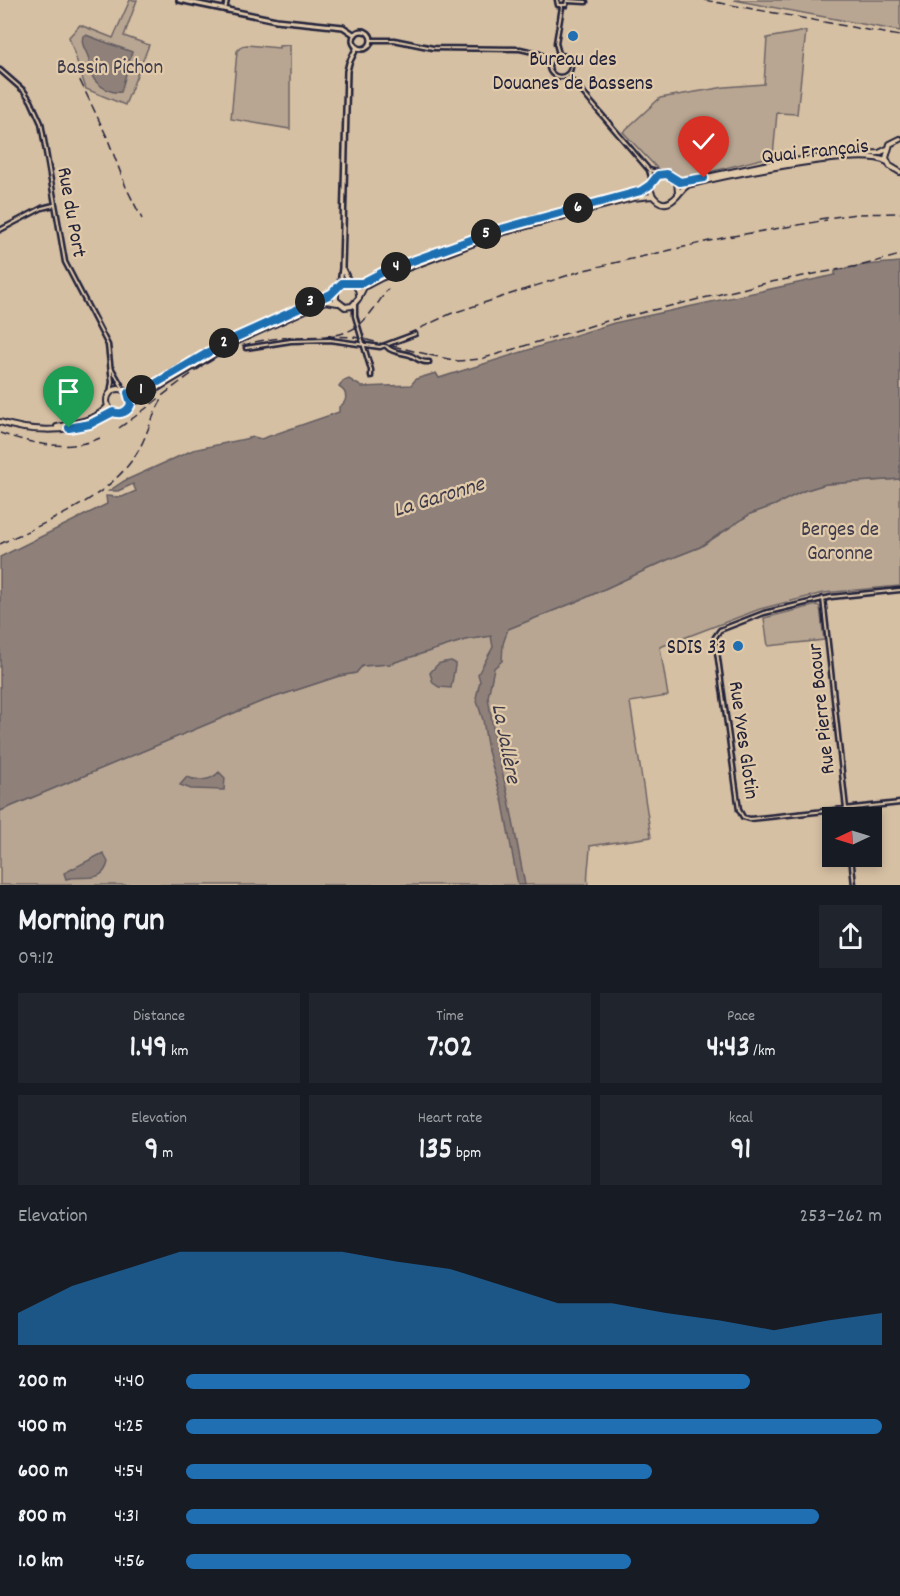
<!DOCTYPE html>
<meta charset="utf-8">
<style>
:root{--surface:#171b24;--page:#20242c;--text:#f1f3f6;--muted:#9ea1a6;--accent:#1f6fb2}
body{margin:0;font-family:Dekko,sans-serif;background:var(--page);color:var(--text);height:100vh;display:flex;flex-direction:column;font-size:22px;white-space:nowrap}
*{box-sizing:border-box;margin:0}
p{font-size:20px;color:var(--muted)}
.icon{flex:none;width:33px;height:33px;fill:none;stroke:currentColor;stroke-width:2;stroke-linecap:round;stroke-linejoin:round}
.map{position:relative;height:885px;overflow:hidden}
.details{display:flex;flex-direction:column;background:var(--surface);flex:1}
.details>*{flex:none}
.needle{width:39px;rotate:266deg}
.controls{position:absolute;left:822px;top:807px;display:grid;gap:12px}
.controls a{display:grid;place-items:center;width:60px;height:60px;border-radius:0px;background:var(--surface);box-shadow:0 3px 9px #0003;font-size:30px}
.pin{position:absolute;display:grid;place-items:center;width:51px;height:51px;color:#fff;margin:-62px -26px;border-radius:50% 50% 50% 0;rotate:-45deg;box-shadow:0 0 6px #0007}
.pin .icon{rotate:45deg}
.km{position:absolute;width:30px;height:30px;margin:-15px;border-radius:50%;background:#222;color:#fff;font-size:16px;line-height:30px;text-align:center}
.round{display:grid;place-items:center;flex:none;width:63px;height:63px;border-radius:0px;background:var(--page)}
.summary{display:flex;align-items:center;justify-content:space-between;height:102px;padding:0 18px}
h1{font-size:33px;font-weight:800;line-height:45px}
.stats{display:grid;grid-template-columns:repeat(3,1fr);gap:9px;height:102px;padding:6px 18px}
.stats div{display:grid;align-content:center;border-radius:0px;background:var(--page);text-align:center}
.stats b{font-size:30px;font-weight:800}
.stats small{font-size:16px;font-weight:400}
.stats p{font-size:16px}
.chart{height:168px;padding:12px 18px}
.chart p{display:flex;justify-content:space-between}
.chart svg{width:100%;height:108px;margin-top:6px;fill:var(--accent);opacity:.7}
ul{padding:0 18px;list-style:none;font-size:20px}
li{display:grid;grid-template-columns:96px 72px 1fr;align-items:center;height:45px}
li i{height:15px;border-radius:8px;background:var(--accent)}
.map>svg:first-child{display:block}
.green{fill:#b8a692;stroke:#6d6466;stroke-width:1.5}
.water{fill:#8f817a;stroke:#635b61;stroke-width:1.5}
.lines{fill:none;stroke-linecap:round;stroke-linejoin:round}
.minor-casing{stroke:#22223b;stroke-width:7}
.tertiary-casing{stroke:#22223b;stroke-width:8}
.secondary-casing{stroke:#22223b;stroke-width:8}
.minor{stroke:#e1caaa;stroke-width:2}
.tertiary{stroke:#e1caaa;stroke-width:3}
.secondary{stroke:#e1caaa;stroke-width:4}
.rail{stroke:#22223b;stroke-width:1.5;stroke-dasharray:9 4.5;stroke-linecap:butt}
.route-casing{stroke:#fff;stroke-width:12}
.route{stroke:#1f6fb2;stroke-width:8}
.poi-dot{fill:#1f6fb2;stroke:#e1caaa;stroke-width:2}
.labels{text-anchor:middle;stroke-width:4.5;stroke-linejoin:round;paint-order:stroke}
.poi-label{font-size:21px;fill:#22223b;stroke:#e1caaa}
.park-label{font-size:21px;fill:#403c4c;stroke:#e1caaa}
.street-label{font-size:21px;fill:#22223b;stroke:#e1caaa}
.water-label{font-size:22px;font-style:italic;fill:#3d3a4b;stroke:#e1caaa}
</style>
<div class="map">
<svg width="900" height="885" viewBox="0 0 900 885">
<rect width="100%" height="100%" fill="#d6c0a3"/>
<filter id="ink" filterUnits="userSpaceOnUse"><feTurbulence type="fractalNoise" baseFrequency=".0167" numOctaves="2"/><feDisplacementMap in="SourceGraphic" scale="12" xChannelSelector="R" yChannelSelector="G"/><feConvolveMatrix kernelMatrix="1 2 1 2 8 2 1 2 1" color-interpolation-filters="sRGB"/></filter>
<g filter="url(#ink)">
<path class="green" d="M 130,0 L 137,0 L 124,36 L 149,45 L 125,105 L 86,89 L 69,37 L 80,25 L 113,38 Z
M 734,0 L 900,0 L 900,31 Z
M 806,31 L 797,114 L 777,113 L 773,156 L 670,182 L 623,132 L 660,98 L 725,87 L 764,84 L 767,38 Z
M 247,45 L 279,48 L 279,46 L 290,45 L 290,129 L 231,119 L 237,51 L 242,46 Z
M 900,479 L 900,586 L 823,593 L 760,609 L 660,647 L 668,696 L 630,702 L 651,837 L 590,846 C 590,858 586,876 588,885 L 0,885 L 0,811 L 260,702 L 339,676 L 356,673 L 362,666 L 389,664 L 465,640 L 491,636 L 585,598 L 667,560 L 700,547 L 750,514 L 775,505 L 803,491 L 826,484 Z
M 817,605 L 820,607 L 824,640 L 768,646 L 764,618 Z"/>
<path class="water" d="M 86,35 L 132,52 L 121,92 C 110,94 94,84 91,73 C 89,67 90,60 87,54 C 84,47 81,44 83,36 Z
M 900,262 L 900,479 L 826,484 L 803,491 L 775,505 L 750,514 L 700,547 L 667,560 L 585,598 L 508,629 L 503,644 L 502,661 L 494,668 L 488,697 L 496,746 L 509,800 L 525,885 L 518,885 L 503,803 L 488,751 L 483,720 L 476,698 L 480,681 L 478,674 L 493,647 L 491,636 L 465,640 L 389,664 L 362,666 L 356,673 L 339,676 L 260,702 L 0,811 L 0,557 L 107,504 L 106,496 L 122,497 L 136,491 L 133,484 L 118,491 L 109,491 L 124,481 L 193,450 L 254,437 L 261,439 L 339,412 L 339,407 C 348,402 348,392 339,387 L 343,381 L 349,379 L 362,387 L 411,385 L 416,379 L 436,373 L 439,378 L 614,323 L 835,275 L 835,271 L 864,265 Z
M 451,661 L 455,663 L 455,666 L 451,688 L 439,687 L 433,683 L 430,673 C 439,662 438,663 451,661 Z
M 219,772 L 225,778 L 224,790 L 191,789 L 180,785 L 187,777 C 196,781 210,782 219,772 Z
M 103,853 L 108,862 C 103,885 83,874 66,879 L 64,873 Z"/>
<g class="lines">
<g class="minor-casing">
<path id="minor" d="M 557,0 L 558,5 L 566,5 L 567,0
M 568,1 L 586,2
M 225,10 L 227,0
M 371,40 L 394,40 L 433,48 L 520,49 L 538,53 L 550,60
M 559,54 L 556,43 L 562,7
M549 66a11 11 0 1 1 22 0a11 11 0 1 1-22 0Z
M 0,70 L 24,91 L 31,101 L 41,123 L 65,262 L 108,345 L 112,382 L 110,393
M 565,77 L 572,80 L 649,170 L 652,181
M 649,170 L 660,173
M 0,230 L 42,208 L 54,205
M 355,304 L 355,316 L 371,370 L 371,376
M 386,346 C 392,353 401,352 410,355 C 417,358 420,363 429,362
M 246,348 L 291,341 L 330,340 L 380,347 L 415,334
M 112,369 L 124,390
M 900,590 L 831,597 L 764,613 L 720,630 L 715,637 L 739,810 L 743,817 L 750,819 L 900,803
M 823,598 L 847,818
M 851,856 L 854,885"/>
</g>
<g class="tertiary-casing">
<path id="tertiary" d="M 179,0 L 276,20 L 343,27 L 355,35
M353 40a9 9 0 1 1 18 0a9 9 0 1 1-18 0Z
M 343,269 L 349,282
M 340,285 L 342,268 L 347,71 L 349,63 L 357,47"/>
</g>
<g class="secondary-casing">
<path id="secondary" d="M 900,139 L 890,144 L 886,158 L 890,166 L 900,172
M 677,181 L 688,181 L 769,164 L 849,154 L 879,153 L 887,149
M 678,193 L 677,181 L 667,174 L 658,175 L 650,185 C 650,197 662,210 674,199 C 680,194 681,189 688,185 C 719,177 865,146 887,162
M 352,283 L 362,283 L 400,266 L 501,229 L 638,192 L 650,185
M 360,295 L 364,287 L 381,278 L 501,233 L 633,198 L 652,196
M107 401a12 12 0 1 1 24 0a12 12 0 1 1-24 0Z
M 128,393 L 148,388 L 228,341 L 331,293 C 335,290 338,285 343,283 C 354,279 360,289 359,298 L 352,306 L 345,307 L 336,300 L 336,290
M 131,404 L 231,344 L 325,301 L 338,303
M 0,422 C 28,432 65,432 92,423 C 100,420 106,415 113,412
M 57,427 C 74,423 96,421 108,406"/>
</g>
<use href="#minor" class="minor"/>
<use href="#tertiary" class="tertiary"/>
<use href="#secondary" class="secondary"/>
<path class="rail" d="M 704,0 L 900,36
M 74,68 L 107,137 L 126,187 L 142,219
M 819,219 L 856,214 L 900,213
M 408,334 L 450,314 L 584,270 L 727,237 L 827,220
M 326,336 L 354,337 L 435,356
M 429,355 L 458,361 L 481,359 L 607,321 L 771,282 L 863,265 L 900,255
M 119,428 C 156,403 192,368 233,349 C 251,341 276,338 296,337 C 317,336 341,339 359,325 C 370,316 379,301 388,289
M 0,433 C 32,444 68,452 100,438
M 0,544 C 47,521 104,502 135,456 C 147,438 151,416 163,398"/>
</g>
</g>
<g class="lines" filter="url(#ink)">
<g class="route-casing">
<path id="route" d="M 69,428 L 90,424 L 113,412 C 121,415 128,412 131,404 L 128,393 L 148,388 L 228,341 L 331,294 L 342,283 L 362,283 L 385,271 L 501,229 L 641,191 L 650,185 L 658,175 L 667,174 L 680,182 L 704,178"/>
</g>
<use href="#route" class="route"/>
</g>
<g class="poi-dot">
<circle cx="573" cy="36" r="6"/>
<circle cx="738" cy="646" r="6"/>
</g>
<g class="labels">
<g class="poi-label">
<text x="573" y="65">Bureau des<tspan x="573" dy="24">Douanes de Bassens</tspan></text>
<text x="726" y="653" text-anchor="end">SDIS 33</text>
</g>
<g class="park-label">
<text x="110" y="73">Bassin Pichon</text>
<text x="840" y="535">Berges de<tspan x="840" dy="24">Garonne</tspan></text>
</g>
<g class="street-label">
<text transform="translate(815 150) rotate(-6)" y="7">Quai Français</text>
<text transform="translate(73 212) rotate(80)" y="7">Rue du Port</text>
<text transform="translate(820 709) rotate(-96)" y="7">Rue Pierre Baour</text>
<text transform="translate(745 740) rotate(82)" y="7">Rue Yves Glotin</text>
</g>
<g class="water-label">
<text transform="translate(438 495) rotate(-17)" y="8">La Garonne</text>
<text transform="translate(508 743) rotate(79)" y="8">La Jallère</text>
</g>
</g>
</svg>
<div class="controls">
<a><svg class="needle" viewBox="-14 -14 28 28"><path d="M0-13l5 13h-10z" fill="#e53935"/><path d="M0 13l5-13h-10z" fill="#9ea1a6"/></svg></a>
</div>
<div class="pin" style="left:69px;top:428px;background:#1e9e55"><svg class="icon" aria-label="arrive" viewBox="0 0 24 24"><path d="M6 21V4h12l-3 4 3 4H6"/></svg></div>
<div class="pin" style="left:704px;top:178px;background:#d93025"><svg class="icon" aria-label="check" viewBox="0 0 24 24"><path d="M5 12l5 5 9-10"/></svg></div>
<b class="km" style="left:141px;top:390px">1</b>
<b class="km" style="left:224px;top:343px">2</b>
<b class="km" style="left:310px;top:302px">3</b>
<b class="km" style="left:396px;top:267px">4</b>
<b class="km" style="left:486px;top:234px">5</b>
<b class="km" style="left:578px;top:208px">6</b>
</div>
<section class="details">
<div class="summary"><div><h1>Morning run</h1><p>09:12</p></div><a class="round"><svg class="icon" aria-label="share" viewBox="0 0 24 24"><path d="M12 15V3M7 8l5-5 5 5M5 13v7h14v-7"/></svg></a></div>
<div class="stats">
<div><p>Distance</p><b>1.49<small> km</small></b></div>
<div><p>Time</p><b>7:02</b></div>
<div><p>Pace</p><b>4:43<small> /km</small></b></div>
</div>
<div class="stats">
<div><p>Elevation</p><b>9<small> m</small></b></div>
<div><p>Heart rate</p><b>135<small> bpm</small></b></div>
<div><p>kcal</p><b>91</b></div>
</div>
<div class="chart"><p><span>Elevation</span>253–262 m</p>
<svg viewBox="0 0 160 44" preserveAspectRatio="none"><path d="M0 44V31L10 20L20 13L30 6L40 6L50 6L60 6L70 10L80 13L90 20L100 27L110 27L120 31L130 34L140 38L150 34L160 31V44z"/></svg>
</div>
<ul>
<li><b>200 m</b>4:40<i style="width:81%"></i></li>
<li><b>400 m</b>4:25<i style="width:100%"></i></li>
<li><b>600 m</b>4:54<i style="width:67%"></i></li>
<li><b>800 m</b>4:31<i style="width:91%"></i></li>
<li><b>1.0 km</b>4:56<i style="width:64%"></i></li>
</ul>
</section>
